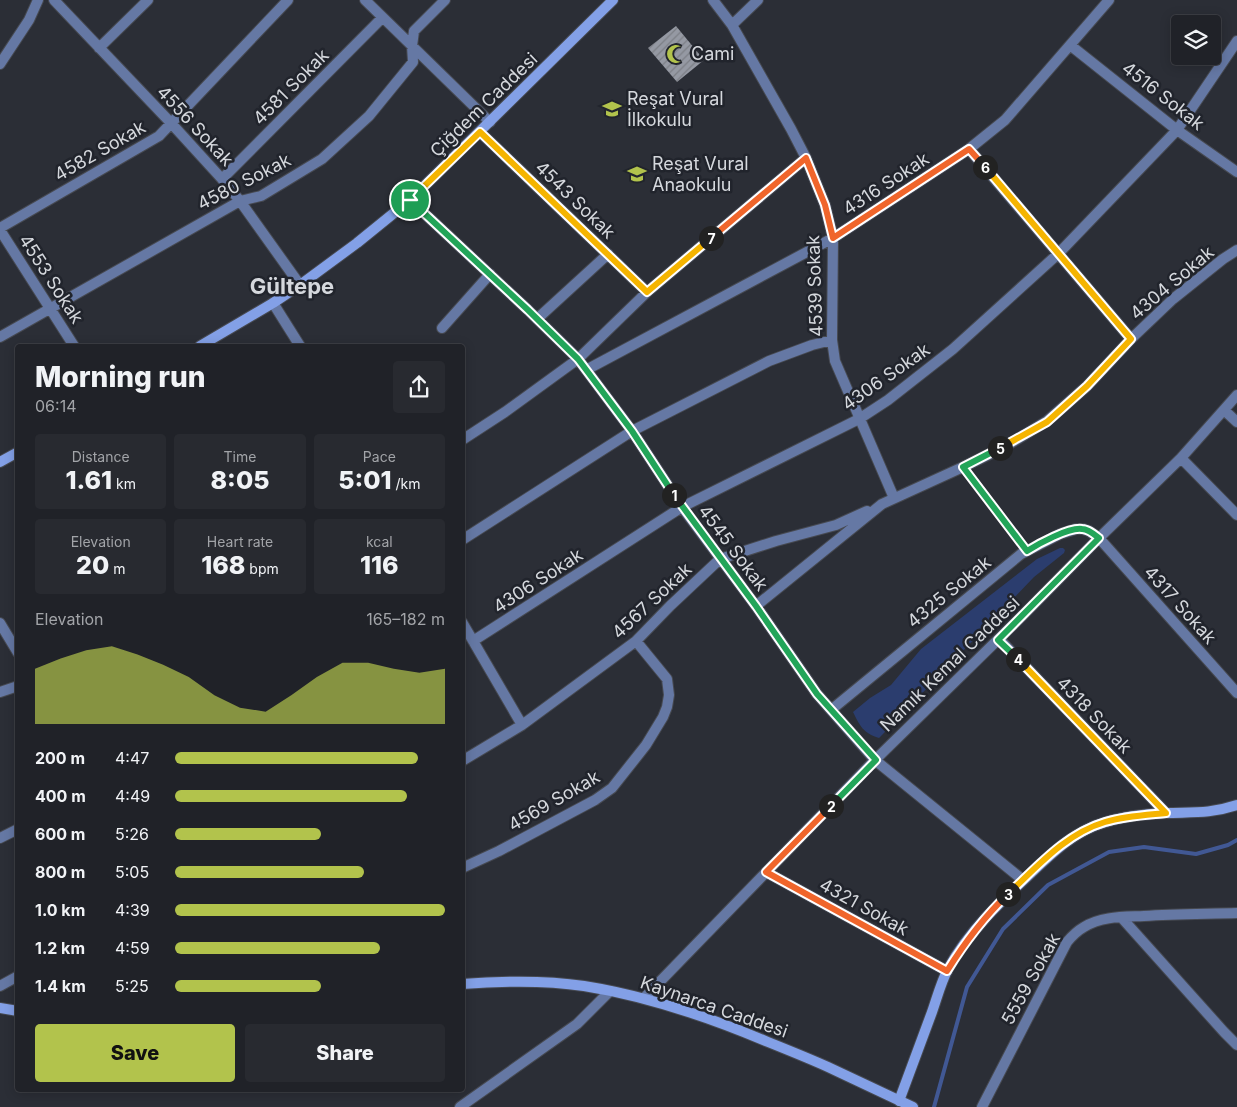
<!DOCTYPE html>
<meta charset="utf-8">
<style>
:root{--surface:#202228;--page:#282a30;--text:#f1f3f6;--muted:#a2a4a8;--line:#3d3f45;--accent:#b2c34c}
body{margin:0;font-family:Inter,sans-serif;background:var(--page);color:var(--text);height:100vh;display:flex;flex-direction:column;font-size:19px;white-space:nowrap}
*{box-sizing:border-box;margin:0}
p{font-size:16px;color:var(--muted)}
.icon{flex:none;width:28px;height:28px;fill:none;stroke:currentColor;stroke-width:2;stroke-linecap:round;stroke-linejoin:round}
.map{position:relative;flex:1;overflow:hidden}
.drawer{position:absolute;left:15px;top:344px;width:450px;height:748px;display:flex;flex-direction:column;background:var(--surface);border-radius:5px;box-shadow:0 2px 12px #0003,0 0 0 1px var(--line)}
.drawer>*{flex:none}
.controls{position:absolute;left:1171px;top:15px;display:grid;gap:10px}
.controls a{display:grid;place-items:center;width:50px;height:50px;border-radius:5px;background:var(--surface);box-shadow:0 2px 12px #0003,0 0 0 1px var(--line);font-size:25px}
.pin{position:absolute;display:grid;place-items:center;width:42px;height:42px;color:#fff;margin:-21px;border:2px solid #fff;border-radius:50%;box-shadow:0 1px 5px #0007}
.km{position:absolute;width:25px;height:25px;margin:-12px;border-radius:50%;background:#222;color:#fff;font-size:14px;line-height:25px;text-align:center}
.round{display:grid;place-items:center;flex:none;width:52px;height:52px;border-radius:5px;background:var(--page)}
.headline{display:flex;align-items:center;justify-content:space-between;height:85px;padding:0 20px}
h1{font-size:28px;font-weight:800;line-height:38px}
.figures{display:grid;grid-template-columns:repeat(3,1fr);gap:8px;height:85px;padding:5px 20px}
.figures div{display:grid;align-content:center;border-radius:5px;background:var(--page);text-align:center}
.figures b{font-size:25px;font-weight:800}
.figures small{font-size:14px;font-weight:400}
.figures p{font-size:14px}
.chart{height:140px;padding:10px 20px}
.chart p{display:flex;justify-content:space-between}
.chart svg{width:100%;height:90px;margin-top:5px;fill:var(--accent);opacity:.7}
.action{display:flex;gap:10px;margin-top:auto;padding:10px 20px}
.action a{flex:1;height:58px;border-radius:5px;background:var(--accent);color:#111;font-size:20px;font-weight:800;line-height:58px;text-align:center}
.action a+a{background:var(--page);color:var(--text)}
ul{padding:0 20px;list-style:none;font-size:16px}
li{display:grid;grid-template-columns:80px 60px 1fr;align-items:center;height:38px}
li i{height:12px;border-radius:6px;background:var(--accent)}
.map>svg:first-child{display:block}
.green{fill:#2b3d6e}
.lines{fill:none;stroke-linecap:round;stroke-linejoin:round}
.stream{stroke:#415894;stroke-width:4}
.building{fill:url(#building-hatch)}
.street-casing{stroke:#464951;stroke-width:12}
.secondary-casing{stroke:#464951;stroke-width:12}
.path{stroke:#7c7f85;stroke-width:2.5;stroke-dasharray:2.5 4;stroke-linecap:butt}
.street{stroke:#6578a4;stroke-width:10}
.secondary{stroke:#83a0e7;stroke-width:10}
.split-1-casing{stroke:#fff;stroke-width:10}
.split-2-casing{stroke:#fff;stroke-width:10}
.split-3-casing{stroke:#fff;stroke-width:10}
.split-4-casing{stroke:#fff;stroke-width:10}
.split-5-casing{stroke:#fff;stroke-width:10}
.split-6-casing{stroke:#fff;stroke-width:10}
.split-7-casing{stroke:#fff;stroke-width:10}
.split-8-casing{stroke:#fff;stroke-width:10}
.split-1{stroke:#22a559;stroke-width:6}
.split-2{stroke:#22a559;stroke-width:6}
.split-3{stroke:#f0652b;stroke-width:6}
.split-4{stroke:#f5b400;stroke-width:6}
.split-5{stroke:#22a559;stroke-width:6}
.split-6{stroke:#f5b400;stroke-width:6}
.split-7{stroke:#f0652b;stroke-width:6}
.split-8{stroke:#f5b400;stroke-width:6}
.labels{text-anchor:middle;stroke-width:5;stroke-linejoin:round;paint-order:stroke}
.poi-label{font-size:18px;fill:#d5d8dd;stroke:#21242c;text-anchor:start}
.street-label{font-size:18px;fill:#d5d8dd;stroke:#21242c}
.district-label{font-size:22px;font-weight:bold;fill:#d5d8dd;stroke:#21242c}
</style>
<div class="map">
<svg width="1237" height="1107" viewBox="0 0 1237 1107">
<defs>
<pattern id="building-hatch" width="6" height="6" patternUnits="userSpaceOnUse" patternTransform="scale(1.25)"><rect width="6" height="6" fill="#9599a3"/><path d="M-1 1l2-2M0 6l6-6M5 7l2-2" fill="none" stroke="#7c7f86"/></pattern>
</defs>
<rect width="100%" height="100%" fill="#2b2e36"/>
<path class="green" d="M 1060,548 L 1063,548 L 1065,550 L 1064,553 L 1034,577 L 882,735 L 879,738 C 863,733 860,726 853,712 L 870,698 L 891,685 L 921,649 L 1037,559 Z"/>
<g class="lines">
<path class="stream" d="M 934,1107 L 967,987 L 1003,929 L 1048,885 L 1109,852 L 1144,847 L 1196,854 L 1228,845 L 1237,840"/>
</g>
<path class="building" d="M 676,26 L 704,60 L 677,82 L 648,48 Z"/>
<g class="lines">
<g class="street-casing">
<path id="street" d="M 54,0 L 171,123 L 222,179 L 240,201 L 300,285
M 365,0 L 490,122
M 713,0 L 732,25 L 791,129 L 806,158 L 825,205 L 833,238 L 832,340 L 835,361 L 894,498
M 732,25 L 758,0
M 1070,45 L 1177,130 L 1237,172
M 99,48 L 148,0
M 0,64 L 29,20 L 38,0
M 480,132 L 647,292
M 969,149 L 1131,339
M 222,179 L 382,18
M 410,200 L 528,310 L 578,359 L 632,431 L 682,507 L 756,606 L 817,694 L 875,760 L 1023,880
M 0,228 L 159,136 L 288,0
M 0,230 L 74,346
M 273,303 L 300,346
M 537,319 L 608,254
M 442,328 L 490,274
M 0,337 L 240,201 L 261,196 L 322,159 L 369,116 L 413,62 L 412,46 L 414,31 L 445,0
M 586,370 L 833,238 L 969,149 L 1005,120 L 1109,0
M 1224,410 L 1237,422
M 462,440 L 505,412 L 578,359 L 647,292 L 806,158
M 1181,458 L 1237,515
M 462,540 L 632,431 L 769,361 L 812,345 L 832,340
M 756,606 L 882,504 L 963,467 L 1006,446 L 1047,421 L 1087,386 L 1131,339 L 1173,299 L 1223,259 L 1237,250
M 462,622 L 522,725
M 0,623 L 18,653
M 999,639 L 1166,813
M 473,641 L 682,507 L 859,419 L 888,400 L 953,349 L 1059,253 L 1177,130 L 1237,41
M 0,692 L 18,686
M 831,710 L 1021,554 L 1060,534 L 1076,529 L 1083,529 L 1089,531 L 1099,538 L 1237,693
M 462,761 L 522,725 L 636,641 L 670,606 L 720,559 L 776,541 L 836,525 L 867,511
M 0,838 L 18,829
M 462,868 L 499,851 L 595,800 L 612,788 L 646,745 L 663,717 L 667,707 L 669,695 L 667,679 L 636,641
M 766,872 L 947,971
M 1121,917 L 1224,1032 L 1237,1045
M 0,986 L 18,976
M 644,998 L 875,760 L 1022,616 L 1099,538 L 1181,458 L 1237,395
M 460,1107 L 577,1024 L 610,991
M 982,1107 L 1067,942 C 1072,936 1077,931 1084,927 C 1102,916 1124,917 1144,916 C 1175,914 1206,914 1237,913"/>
</g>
<g class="secondary-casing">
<path id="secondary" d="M 200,346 L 273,303 L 300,285 L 357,243 L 410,200 L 613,0
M 0,462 L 18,452
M 462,984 C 502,981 544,980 584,986 C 647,996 709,1017 768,1042 C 788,1050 808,1058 828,1067 C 856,1080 885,1094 913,1107
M 0,1008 L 18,1011
M 899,1101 C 910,1071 921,1041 932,1012 C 937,998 941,982 948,969 C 969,931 1000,902 1032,872 C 1054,851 1076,830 1106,822 C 1125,816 1146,814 1166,813 C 1193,812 1210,814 1237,805"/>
</g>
<path class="path" d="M 970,476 L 1021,543"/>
<use href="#street" class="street"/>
<use href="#secondary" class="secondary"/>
</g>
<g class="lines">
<g class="split-1-casing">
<path id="split-1" d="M 410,200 L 528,310 L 578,359 L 632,431 L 674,495"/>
</g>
<g class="split-2-casing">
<path id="split-2" d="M 674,495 L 756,606 L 817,694 L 876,760 L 831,806"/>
</g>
<g class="split-3-casing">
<path id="split-3" d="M 831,806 L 766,872 L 947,971 C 965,942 983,918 1008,894"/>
</g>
<g class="split-4-casing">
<path id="split-4" d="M 1008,894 C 1037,867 1065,834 1105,822 C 1125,816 1146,815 1166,813 L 1018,659"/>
</g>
<g class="split-5-casing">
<path id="split-5" d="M 1000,448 L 963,467 L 1027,551 C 1038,544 1069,527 1082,529 C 1088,529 1094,534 1099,538 L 998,640 L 1018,659"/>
</g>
<g class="split-6-casing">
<path id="split-6" d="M 985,167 L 1131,339 L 1087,386 L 1047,422 L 1000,448"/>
</g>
<g class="split-7-casing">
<path id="split-7" d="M 711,238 L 806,158 L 825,205 L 833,238 L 969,149 L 985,167"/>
</g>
<g class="split-8-casing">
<path id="split-8" d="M 410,200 L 480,132 L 647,292 L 711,238"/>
</g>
<use href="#split-1" class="split-1"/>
<use href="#split-2" class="split-2"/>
<use href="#split-3" class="split-3"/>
<use href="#split-4" class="split-4"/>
<use href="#split-5" class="split-5"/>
<use href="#split-6" class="split-6"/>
<use href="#split-7" class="split-7"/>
<use href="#split-8" class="split-8"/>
</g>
<defs>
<g id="mosque-bare" transform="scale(1.5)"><path d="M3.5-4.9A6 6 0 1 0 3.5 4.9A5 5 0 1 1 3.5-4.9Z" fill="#b2c34c" stroke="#21242c" stroke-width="2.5" paint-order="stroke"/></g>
<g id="school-bare" transform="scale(1.5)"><path d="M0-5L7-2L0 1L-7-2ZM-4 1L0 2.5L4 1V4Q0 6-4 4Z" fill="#b2c34c" stroke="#21242c" stroke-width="2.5" paint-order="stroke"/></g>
</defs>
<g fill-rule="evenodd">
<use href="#mosque-bare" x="676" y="54"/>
<use href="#school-bare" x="612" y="109"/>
<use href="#school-bare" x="637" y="174"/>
</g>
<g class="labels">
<g class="poi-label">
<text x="691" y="60">Cami</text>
<text x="627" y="105">Reşat Vural<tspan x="627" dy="21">İlkokulu</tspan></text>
<text x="652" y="170">Reşat Vural<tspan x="652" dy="21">Anaokulu</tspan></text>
</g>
<g class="street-label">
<text transform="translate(291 87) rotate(-45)" y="6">4581 Sokak</text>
<text transform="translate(1163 96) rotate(38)" y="6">4516 Sokak</text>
<text transform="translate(484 105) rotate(-44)" y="6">Çiğdem Caddesi</text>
<text transform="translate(195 126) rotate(47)" y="6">4556 Sokak</text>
<text transform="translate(100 151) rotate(-30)" y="6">4582 Sokak</text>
<text transform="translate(244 182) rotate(-27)" y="6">4580 Sokak</text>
<text transform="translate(886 184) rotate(-33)" y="6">4316 Sokak</text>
<text transform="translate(575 200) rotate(44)" y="6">4543 Sokak</text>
<text transform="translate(51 279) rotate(57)" y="6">4553 Sokak</text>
<text transform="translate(1172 283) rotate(-40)" y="6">4304 Sokak</text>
<text transform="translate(815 286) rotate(-92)" y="6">4539 Sokak</text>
<text transform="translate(886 377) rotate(-35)" y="6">4306 Sokak</text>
<text transform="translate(733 548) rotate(53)" y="6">4545 Sokak</text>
<text transform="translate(538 581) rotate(-33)" y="6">4306 Sokak</text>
<text transform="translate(949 592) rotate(-39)" y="6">4325 Sokak</text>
<text transform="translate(652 601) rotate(-43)" y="6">4567 Sokak</text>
<text transform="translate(1180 605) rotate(48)" y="6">4317 Sokak</text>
<text transform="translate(950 664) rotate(-44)" y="6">Namık Kemal Caddesi</text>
<text transform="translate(1094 715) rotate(46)" y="6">4318 Sokak</text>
<text transform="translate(554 801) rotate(-30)" y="6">4569 Sokak</text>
<text transform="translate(864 907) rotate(29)" y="6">4321 Sokak</text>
<text transform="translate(1031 979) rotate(-61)" y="6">5559 Sokak</text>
<text transform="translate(714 1007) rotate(19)" y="6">Kaynarca Caddesi</text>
</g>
<g class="district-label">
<text x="292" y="294">Gültepe</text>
</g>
</g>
</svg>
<div class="controls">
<a><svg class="icon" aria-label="layers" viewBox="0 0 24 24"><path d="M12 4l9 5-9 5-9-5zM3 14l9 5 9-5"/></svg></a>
</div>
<div class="pin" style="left:410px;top:200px;background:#1e9e55"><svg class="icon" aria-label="arrive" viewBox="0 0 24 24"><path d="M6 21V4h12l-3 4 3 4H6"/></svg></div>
<b class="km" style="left:674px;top:495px">1</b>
<b class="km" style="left:831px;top:806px">2</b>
<b class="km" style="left:1008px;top:894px">3</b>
<b class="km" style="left:1018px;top:659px">4</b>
<b class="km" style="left:1000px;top:448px">5</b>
<b class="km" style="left:985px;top:167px">6</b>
<b class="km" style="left:711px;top:238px">7</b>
<section class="drawer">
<div class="headline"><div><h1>Morning run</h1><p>06:14</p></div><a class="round"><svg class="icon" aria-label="share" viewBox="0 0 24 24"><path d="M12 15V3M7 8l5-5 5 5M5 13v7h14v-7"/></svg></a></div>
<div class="figures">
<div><p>Distance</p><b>1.61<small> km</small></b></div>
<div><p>Time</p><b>8:05</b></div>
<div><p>Pace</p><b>5:01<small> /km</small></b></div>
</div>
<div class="figures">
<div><p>Elevation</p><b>20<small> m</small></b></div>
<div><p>Heart rate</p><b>168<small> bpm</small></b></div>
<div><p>kcal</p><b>116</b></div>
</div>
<div class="chart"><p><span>Elevation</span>165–182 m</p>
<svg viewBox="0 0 160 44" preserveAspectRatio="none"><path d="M0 44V17L10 12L20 8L30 6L40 10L50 15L60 21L70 30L80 36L90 38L100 30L110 21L120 14L130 14L140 17L150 19L160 17V44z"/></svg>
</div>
<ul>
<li><b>200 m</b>4:47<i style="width:90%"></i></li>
<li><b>400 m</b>4:49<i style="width:86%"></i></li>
<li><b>600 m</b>5:26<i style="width:54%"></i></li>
<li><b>800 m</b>5:05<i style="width:70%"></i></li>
<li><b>1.0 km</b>4:39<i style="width:100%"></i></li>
<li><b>1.2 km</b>4:59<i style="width:76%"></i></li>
<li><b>1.4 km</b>5:25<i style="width:54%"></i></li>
</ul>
<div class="action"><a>Save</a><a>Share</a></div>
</section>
</div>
